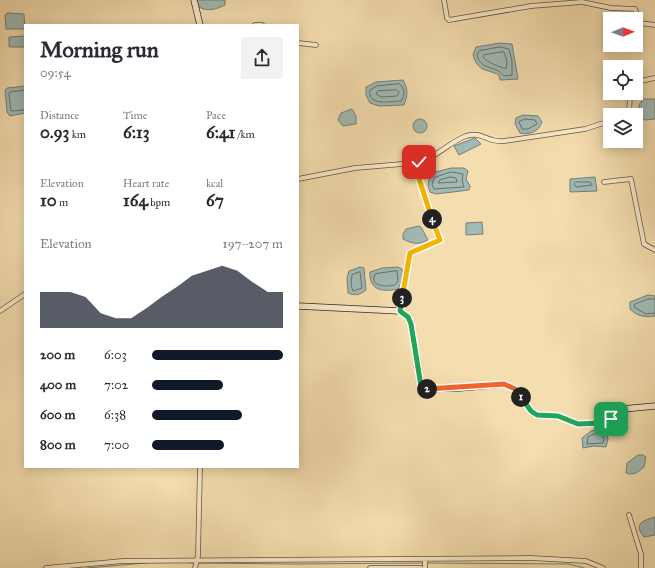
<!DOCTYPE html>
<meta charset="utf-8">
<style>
:root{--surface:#fff;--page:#f2f2f3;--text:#2b2b33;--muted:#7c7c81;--accent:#111827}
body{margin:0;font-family:"IM FELL Great Primer",serif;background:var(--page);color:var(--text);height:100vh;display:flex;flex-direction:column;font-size:15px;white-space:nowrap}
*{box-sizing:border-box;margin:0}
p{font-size:13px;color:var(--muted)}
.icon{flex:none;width:22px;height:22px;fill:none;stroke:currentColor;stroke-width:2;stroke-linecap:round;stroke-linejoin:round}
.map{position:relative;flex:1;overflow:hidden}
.side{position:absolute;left:24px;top:24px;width:275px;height:444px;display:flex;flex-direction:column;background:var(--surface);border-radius:0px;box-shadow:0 2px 10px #0003}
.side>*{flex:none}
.needle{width:26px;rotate:89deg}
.tools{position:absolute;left:603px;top:12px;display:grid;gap:8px}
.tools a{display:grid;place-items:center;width:40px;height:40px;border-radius:0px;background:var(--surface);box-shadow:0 2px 10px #0003;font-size:20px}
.pin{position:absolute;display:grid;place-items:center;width:34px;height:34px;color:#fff;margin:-17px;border-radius:8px;box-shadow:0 2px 6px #0006}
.km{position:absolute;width:20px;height:20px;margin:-10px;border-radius:50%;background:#222;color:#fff;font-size:11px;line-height:20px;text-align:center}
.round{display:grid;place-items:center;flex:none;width:42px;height:42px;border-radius:0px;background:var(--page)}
.overview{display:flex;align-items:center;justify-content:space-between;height:68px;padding:0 16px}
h1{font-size:22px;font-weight:700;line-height:30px}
.metrics{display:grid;grid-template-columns:repeat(3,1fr);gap:6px;height:68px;padding:4px 16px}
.metrics div{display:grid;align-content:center}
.metrics b{font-size:17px;font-weight:700}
.metrics small{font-size:11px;font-weight:400}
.metrics p{font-size:11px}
.chart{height:112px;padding:8px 16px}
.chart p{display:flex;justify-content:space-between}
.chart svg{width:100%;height:72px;margin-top:4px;fill:var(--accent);opacity:.7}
ul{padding:0 16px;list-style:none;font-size:13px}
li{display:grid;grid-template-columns:64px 48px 1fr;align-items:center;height:30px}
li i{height:10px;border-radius:5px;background:var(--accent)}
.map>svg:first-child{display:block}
.water{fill:#a0bab5;stroke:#767f77}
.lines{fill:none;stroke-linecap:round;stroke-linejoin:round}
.shore{stroke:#6c7067;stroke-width:1}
.stream{stroke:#767f77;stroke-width:1}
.street-casing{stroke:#67543e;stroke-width:5.5}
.secondary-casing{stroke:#382619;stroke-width:7}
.street{stroke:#f8e9ca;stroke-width:4}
.secondary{stroke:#f8e9ca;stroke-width:5.5}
.split-1-casing{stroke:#fff;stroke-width:8}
.split-2-casing{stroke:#fff;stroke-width:8}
.split-3-casing{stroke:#fff;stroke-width:8}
.split-4-casing{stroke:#fff;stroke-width:8}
.split-5-casing{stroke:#fff;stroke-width:8}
.split-1{stroke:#22a559;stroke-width:5}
.split-2{stroke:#f0652b;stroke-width:5}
.split-3{stroke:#22a559;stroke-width:5}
.split-4{stroke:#f5b400;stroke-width:5}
.split-5{stroke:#f5b400;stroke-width:5}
</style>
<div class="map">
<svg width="655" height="568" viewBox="0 0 655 568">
<rect width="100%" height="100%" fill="#f4ddae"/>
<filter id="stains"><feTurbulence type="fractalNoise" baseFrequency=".005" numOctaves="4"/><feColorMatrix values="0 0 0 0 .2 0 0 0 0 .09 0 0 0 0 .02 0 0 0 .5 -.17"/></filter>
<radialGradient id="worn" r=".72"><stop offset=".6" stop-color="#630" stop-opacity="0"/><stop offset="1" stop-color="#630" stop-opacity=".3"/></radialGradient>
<path class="water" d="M 196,0 L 225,0 L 225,5 C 217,9 207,12 199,7 Z
M 7,13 L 24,14 L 25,29 L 6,29 L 5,15 Z
M 25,36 L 25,47 L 9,47 L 9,37 Z
M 500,43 L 512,44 L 518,79 L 500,80 L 499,75 C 485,68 479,73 473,55 L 476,47 Z
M 403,80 C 408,89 408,95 404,105 L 379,106 L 370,103 L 366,95 L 366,87 L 376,82 Z
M 25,86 L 25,113 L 10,116 L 7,112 L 5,90 L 7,88 Z
M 643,99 L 655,99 L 655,119 L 645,120 L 640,117 C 637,110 638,105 643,99 Z
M 352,109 L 356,116 L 356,124 L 343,126 L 338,120 L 341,113 Z
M 523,115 L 538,116 L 542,122 C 539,132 529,135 520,133 L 515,124 L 516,118 Z
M413 126a7 7 0 1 1 14 0a7 7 0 1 1-14 0Z
M 475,138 L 481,144 L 459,155 L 454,146 Z
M 451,168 L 464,168 L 468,171 L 466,179 L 470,186 L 469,190 L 436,194 L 430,192 L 428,185 L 430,176 L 436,172 Z
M 595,177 L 597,191 L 570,192 L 570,179 Z
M 482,222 L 483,234 L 466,235 L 466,223 Z
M 419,226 L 421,227 L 428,240 C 420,245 412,244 403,239 L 403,234 L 406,229 Z
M 360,267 L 364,268 L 366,290 C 360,295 355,296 348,293 L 347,278 L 349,271 Z
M 398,267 L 402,269 C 403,276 402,282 398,289 C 383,292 369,291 370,272 L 382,268 Z
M 648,295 L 655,296 L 655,316 C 645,318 637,316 630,309 L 630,302 Z
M 604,428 L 606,430 L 608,439 L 606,447 L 594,446 L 583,448 L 582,438 L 591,431 Z
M 638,455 L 643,455 L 646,457 L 644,467 C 638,472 634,476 626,473 L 627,463 Z
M 655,517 L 655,535 L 644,537 C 632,523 645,520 655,517 Z"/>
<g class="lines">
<path class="shore" d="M 500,47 L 509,49 L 512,61 L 512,75 L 504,76 C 495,64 482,72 477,55 L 479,51 Z
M 504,52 L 507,61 L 506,69 C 499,66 487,63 483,57 L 484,55 Z
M 400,84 C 405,89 405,96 401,101 C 392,101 367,107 370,90 L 377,86 Z
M 25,90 L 10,92 L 9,94 L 11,111 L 25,110
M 397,90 L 399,92 L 397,96 L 381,97 L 376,94 L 378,91 Z
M 525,119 L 535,120 L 537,124 L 528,129 L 522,129 L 519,122 Z
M 451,172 L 463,174 L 462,180 L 464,187 L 434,189 L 432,185 L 434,178 Z
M 451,177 L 456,178 L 457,182 L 438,183 L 440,180 Z
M 576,182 L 590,182 L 592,185 L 576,187 L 574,184 Z
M 397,271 L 398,281 L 395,285 C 386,287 369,287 375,274 Z
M 360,272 L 362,288 L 353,291 L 351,285 L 352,275 Z
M 655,299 L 648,299 L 635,304 L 634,307 L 646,314 L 655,313
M 601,432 L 604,439 L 603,443 L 587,444 L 588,437 Z"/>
<path class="stream" d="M 189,563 L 196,563
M 199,563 L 291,564 L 424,563
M 427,563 L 569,564 L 584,568
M 87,568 L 146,563"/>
<g class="street-casing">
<path id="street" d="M 444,0 L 447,18 L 449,20 L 531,6 L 582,2 L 611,8 L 635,9 L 640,23 L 655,25
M 255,25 L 262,25
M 298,43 L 316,45
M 636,82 L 655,78
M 629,115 L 630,93
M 414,163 C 435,160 447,143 466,136 C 484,131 486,143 504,141 L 585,129 L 610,121
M 298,179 L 355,168 L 414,163 L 440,239 L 410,253 L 400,311
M 604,182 L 631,179 L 644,244 L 655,250
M 0,311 L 25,294
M 629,515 L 641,554 L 641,568
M 46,568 L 123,561 L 531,558 L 586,561 L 603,568
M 195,568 L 198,556 L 200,467
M 370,568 L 421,568
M 425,568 L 425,560"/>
</g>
<g class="secondary-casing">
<path id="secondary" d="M 194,0 L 200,25
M 298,306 L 400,311 L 408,317 L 411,324 L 421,385 L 424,389 L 460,388 L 504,384 L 515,389 L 531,411 L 537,415 L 558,416 L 579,424 L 601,423 L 611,419 L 623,409 L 655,406"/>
</g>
<use href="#street" class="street"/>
<use href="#secondary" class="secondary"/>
</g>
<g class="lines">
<g class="split-1-casing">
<path id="split-1" d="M 521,397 L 531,411 L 537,415 L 558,416 L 578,424 L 601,423 L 611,419"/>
</g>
<g class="split-2-casing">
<path id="split-2" d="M 427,389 L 504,384 L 515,389 L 521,397"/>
</g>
<g class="split-3-casing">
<path id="split-3" d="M 402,298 L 400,311 L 408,317 L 411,324 L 421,386 L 427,389"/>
</g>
<g class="split-4-casing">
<path id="split-4" d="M 402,298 L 410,253 L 440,240 L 432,219"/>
</g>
<g class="split-5-casing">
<path id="split-5" d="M 419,162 L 414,163 L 432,219"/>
</g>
<use href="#split-1" class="split-1"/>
<use href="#split-2" class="split-2"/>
<use href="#split-3" class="split-3"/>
<use href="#split-4" class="split-4"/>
<use href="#split-5" class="split-5"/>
</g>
<rect width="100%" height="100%" filter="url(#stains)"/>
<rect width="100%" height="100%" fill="url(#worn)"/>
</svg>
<div class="tools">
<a><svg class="needle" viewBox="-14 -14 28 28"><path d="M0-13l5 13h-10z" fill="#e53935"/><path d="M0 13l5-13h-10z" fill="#7c7c81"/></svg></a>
<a><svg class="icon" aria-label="locate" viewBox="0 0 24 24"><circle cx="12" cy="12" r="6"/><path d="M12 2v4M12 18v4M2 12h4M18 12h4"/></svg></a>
<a><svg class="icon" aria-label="layers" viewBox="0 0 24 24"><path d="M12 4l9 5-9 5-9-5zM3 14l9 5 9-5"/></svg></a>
</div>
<div class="pin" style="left:611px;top:419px;background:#1e9e55"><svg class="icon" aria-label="arrive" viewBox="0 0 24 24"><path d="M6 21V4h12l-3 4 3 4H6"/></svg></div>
<div class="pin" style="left:419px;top:162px;background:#d93025"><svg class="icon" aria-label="check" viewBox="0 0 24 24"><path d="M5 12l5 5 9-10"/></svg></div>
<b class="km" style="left:521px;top:397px">1</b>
<b class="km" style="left:427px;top:389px">2</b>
<b class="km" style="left:402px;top:298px">3</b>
<b class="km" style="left:432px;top:219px">4</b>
<section class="side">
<div class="overview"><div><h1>Morning run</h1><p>09:54</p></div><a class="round"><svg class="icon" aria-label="share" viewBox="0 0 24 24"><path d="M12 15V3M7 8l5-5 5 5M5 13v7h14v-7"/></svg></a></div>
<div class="metrics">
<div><p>Distance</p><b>0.93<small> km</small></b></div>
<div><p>Time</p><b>6:13</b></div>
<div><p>Pace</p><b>6:41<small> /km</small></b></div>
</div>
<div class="metrics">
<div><p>Elevation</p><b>10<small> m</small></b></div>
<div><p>Heart rate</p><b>164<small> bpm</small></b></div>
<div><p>kcal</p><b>67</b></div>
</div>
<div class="chart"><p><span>Elevation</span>197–207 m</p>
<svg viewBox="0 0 160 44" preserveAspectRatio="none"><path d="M0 44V22L10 22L20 22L30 25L40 35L50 38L60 38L70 32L80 25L90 19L100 12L110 9L120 6L130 9L140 16L150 22L160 22V44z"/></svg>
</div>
<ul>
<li><b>200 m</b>6:03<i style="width:100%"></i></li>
<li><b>400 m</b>7:02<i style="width:54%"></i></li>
<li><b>600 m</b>6:38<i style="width:69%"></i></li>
<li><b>800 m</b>7:00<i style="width:55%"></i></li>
</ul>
</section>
</div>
